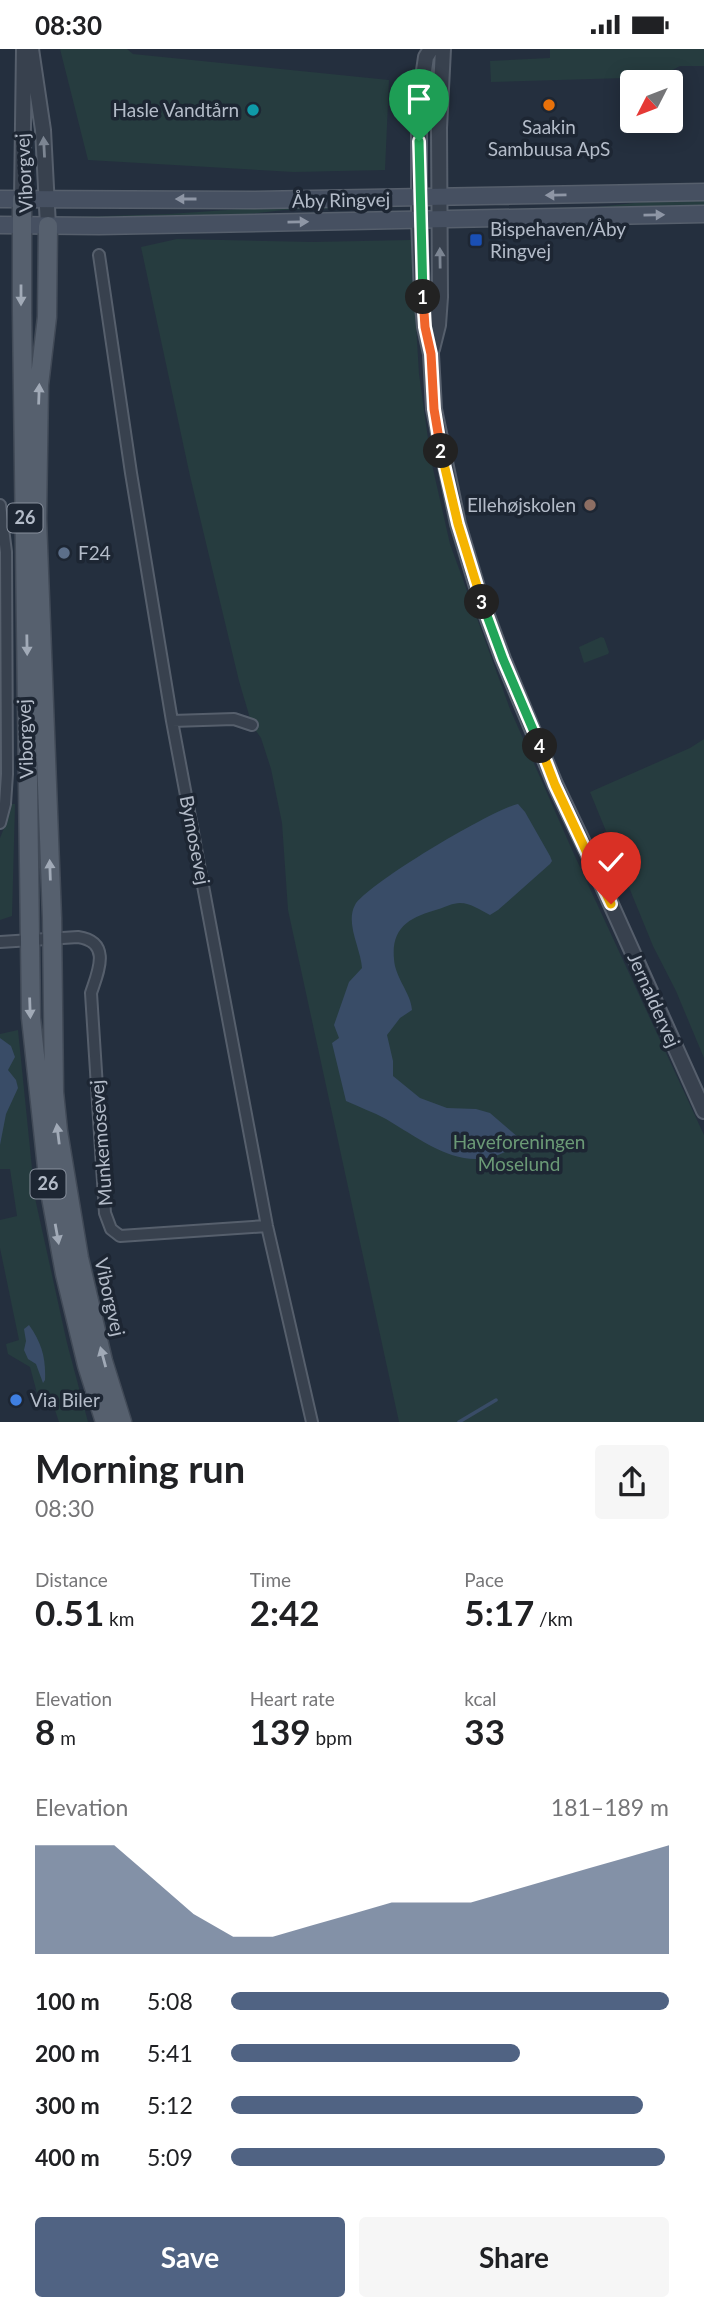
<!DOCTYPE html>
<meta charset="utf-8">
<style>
:root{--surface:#fff;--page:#f6f6f6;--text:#202124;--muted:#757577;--accent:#506383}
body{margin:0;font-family:Lato,sans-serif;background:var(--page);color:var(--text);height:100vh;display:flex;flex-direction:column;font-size:26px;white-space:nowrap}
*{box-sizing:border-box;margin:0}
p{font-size:23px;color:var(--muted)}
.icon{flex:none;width:38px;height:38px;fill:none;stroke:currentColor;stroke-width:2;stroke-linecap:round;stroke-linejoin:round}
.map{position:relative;height:1373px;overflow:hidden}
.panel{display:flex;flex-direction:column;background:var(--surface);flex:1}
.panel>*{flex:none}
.needle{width:46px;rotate:228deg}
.tools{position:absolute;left:620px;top:21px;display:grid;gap:14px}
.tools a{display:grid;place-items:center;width:63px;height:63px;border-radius:7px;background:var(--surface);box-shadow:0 4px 18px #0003;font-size:35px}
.pin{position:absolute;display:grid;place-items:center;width:60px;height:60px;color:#fff;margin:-72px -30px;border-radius:50% 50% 50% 0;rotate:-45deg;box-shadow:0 0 7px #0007}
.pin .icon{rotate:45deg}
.km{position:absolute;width:35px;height:35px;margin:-18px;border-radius:50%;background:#222;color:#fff;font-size:19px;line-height:35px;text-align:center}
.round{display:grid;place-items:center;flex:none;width:74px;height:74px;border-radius:7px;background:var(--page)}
.summary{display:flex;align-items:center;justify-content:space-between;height:119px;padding:0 35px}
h1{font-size:38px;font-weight:700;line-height:52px}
.figures{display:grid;grid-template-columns:repeat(3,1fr);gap:10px;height:119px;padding:7px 35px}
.figures div{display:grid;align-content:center}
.figures b{font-size:35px;font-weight:700}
.figures small{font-size:19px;font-weight:400}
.figures p{font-size:19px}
.chart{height:196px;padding:14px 35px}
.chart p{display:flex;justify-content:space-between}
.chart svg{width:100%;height:126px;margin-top:7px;fill:var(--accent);opacity:.7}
.cta{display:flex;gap:14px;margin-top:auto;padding:14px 35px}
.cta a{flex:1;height:80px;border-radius:7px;background:var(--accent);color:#fff;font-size:28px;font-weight:700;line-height:80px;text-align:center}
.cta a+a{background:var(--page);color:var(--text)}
ul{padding:0 35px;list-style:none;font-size:23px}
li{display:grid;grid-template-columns:112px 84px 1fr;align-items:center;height:52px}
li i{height:18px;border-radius:9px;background:var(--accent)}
.status{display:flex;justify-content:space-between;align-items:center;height:49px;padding:0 35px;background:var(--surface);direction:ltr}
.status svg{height:19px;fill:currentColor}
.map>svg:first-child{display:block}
.green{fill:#263c3f}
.water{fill:#394c67}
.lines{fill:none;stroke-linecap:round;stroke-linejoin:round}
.stream{stroke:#394c67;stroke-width:3.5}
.minor-casing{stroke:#565f6c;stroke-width:14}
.tertiary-casing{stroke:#565f6c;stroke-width:18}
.secondary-casing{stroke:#565f6c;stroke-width:19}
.primary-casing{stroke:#414a57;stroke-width:21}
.minor{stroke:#38414e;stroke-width:10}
.tertiary{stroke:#38414e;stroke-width:14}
.secondary{stroke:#465061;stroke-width:16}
.primary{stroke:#56606e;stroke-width:18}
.oneway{fill:#7c8592}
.oneway2{fill:#8e96a5}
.oneway3{fill:#a1aab7}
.split-1-casing{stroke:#fff;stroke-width:14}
.split-2-casing{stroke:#fff;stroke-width:14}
.split-3-casing{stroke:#fff;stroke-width:14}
.split-4-casing{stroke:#fff;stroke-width:14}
.split-5-casing{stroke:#fff;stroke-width:14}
.split-1{stroke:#22a559;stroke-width:9}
.split-2{stroke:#f0652b;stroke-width:9}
.split-3{stroke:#f5b400;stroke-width:9}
.split-4{stroke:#22a559;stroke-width:9}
.split-5{stroke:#f5b400;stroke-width:9}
.food-dot{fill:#e8710a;stroke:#1d2633;stroke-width:2.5}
.culture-dot{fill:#0f9aa8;stroke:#1d2633;stroke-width:2.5}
.transit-dot{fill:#1a4fb4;stroke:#1d2633;stroke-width:2.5}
.education-dot{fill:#8d6e63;stroke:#1d2633;stroke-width:2.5}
.service-dot{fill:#5c6f8a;stroke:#1d2633;stroke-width:2.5}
.shop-dot{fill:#3f7fe0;stroke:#1d2633;stroke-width:2.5}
.labels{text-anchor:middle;stroke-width:7;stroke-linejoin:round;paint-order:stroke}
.shield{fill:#1d2633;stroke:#878f9c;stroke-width:2}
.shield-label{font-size:18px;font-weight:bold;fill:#b4bcc9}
.poi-label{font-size:19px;fill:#b4bcc9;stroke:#1d2633;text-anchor:start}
.street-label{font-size:19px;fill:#b4bcc9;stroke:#1d2633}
.park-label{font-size:19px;fill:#6b9a76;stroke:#1d2633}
</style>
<div class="status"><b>08:30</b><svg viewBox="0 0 49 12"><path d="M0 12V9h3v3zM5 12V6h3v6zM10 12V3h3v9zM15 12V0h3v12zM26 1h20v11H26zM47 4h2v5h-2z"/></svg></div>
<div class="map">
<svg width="704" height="1373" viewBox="0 0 704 1373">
<rect width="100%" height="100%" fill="#242f3e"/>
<path class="green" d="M 60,0 L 127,0 L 133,5 L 389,31 L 385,121 L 294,123 L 88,111 Z
M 550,0 L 704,0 L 704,17 L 680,17 L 659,28 L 491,33 L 490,12 L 550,9 Z
M 704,150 L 704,159 L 457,164 L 457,161 L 597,158 L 662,151 Z
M 401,156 L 401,158 L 284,161 L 223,168 L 71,171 L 71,168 L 169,165 L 284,157 Z
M 177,190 L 312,193 L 411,191 L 419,325 L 431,411 L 450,495 L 510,660 L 573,803 L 704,1086 L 704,1373 L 399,1373 L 288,861 L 282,774 L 271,720 L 261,689 L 252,676 L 239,632 L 190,427 L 141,198 Z
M 601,588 L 604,589 L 609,603 L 608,605 L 584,614 L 579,598 Z
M 704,690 L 704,1009 L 676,942 L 653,897 L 590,743 L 690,699 Z
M 12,755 L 15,755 L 12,867 L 0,871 L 0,789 L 9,767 Z
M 18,981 L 35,1149 L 67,1294 L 88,1373 L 59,1373 L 53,1355 L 37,1344 L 30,1318 L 8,1305 L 6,1295 L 19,1291 L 0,1199 L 0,1171 L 17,1167 L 10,1120 L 0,1120 L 0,985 Z"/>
<path class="water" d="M 518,755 L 525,763 L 550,807 L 552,812 L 550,815 L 498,861 L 490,866 C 480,861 471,854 460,854 C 453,854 445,858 439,860 C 410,868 391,878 394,910 C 395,929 411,944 412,961 L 400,969 L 387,986 L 393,1012 L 393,1027 L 420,1049 L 447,1059 L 476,1060 L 490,1064 L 519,1089 L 518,1095 C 469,1130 430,1096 386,1070 C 373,1063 359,1058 346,1052 L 332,994 L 339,989 L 334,976 L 349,933 L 362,919 C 361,900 345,874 355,856 C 367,835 493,760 518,755 Z
M 0,989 L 11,997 L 15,1008 L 8,1021 L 16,1031 L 18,1039 L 6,1065 L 0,1096 Z
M 29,1276 C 42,1294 46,1310 45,1331 L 43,1334 L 36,1315 L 28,1310 L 24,1301 L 26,1292 L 24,1280 Z"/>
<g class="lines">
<path class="stream" d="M 459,1373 L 496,1351"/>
<g class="minor-casing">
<path id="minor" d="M 99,206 L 131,424 L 172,672 L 267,1177 L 312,1373
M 0,456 L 6,503 L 7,725 L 5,755 L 0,774
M 172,672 L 234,670 L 252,676
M 0,893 L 78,888 C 112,893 98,923 91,944 L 105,1164 L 111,1180 L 120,1187 L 267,1177"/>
</g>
<g class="tertiary-casing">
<path id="tertiary" d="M 31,0 L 43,81 L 48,177
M 431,0 L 426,8 L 419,55 L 419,170 L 422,246 L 425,278 L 431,305 L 434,360 L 458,475 L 480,548 L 503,610 L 555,735 L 587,802 L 704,1062
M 22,150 L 24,1
M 432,300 L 438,276 L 440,248 L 439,79 L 443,0"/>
</g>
<g class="secondary-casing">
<path id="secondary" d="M 0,150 L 255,151 L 704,143
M 0,176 L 99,177 L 704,165"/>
</g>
<g class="primary-casing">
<path id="primary" d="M 22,150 L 22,263 L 31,969 L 49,1137 L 65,1225 L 87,1316 L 105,1373
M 48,177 L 47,268 L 39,336 L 37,470 L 52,869 L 54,1043 L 58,1082 L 79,1209 L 103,1312 L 122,1373"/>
</g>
<use href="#minor" class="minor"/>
<use href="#tertiary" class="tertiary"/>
<use href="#secondary" class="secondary"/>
<use href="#primary" class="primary"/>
</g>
<defs><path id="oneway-solid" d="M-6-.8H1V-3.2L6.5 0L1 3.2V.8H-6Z" transform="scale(1.75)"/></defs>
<g class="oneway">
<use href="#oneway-solid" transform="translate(44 98) rotate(-93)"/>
<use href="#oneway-solid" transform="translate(440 209) rotate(-91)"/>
</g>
<g class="oneway2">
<use href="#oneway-solid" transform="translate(556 146) rotate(179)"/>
<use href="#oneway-solid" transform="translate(186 150) rotate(-180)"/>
<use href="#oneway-solid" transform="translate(654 166) rotate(-1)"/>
<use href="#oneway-solid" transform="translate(298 173) rotate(-1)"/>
</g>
<g class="oneway3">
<use href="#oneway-solid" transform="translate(21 246) rotate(90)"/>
<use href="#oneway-solid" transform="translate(39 345) rotate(-88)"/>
<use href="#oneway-solid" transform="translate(27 596) rotate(89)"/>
<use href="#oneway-solid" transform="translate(50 821) rotate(-92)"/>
<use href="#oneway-solid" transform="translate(30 959) rotate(88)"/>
<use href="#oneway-solid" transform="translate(58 1085) rotate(-97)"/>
<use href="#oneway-solid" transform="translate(57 1185) rotate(80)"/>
<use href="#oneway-solid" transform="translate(103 1308) rotate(-105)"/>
</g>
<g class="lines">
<g class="split-1-casing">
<path id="split-1" d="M 419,92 L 423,248"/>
</g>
<g class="split-2-casing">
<path id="split-2" d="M 423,248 L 425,278 L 431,305 L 434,360 L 441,402"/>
</g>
<g class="split-3-casing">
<path id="split-3" d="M 441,402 L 458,475 L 482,553"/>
</g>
<g class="split-4-casing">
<path id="split-4" d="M 482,553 L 503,610 L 540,697"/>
</g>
<g class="split-5-casing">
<path id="split-5" d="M 540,697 L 555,736 L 611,855"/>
</g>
<use href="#split-1" class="split-1"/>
<use href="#split-2" class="split-2"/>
<use href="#split-3" class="split-3"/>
<use href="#split-4" class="split-4"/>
<use href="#split-5" class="split-5"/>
</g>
<circle class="food-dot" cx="549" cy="56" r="7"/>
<circle class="culture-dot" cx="253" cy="61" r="7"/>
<rect class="transit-dot" x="469" y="184" width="14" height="14" rx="3.5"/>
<circle class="education-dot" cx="590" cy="456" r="7"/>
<circle class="service-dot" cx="64" cy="504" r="7"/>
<circle class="shop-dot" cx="16" cy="1351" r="7"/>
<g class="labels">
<g class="shield">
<rect x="7.5" y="454.5" width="35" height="29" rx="5"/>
<rect x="30.5" y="1120.5" width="35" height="29" rx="5"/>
</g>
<g class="shield-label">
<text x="25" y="475">26</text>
<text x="48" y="1141">26</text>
</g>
<g class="poi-label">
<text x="239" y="68" text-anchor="end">Hasle Vandtårn</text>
<text x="549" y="85" text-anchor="middle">Saakin<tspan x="549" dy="22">Sambuusa ApS</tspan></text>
<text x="490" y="187">Bispehaven/Åby<tspan x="490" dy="22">Ringvej</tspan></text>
<text x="576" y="463" text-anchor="end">Ellehøjskolen</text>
<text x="78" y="511">F24</text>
<text x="30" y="1358">Via Biler</text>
</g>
<g class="street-label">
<text transform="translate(24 124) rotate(-93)" y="7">Viborgvej</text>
<text transform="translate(341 151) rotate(-1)" y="7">Åby Ringvej</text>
<text transform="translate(25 690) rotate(-92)" y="7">Viborgvej</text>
<text transform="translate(195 791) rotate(79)" y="7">Bymosevej</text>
<text transform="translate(654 951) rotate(66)" y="7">Jernaldervej</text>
<text transform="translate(101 1094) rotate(-94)" y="7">Munkemosevej</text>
<text transform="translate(110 1248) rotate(77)" y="7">Viborgvej</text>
</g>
<g class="park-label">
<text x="519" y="1100">Haveforeningen<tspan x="519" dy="22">Moselund</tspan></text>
</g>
</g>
</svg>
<div class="tools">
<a><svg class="needle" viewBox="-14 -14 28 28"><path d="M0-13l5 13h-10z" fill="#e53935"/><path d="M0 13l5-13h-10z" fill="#757577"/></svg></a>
</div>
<div class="pin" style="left:419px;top:92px;background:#1e9e55"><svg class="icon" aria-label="arrive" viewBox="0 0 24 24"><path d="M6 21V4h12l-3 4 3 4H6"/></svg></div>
<div class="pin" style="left:611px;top:855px;background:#d93025"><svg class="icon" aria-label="check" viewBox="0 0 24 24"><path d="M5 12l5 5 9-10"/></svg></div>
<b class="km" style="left:423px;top:248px">1</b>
<b class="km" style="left:441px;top:402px">2</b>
<b class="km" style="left:482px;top:553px">3</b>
<b class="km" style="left:540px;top:697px">4</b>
</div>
<section class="panel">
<div class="summary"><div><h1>Morning run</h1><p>08:30</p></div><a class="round"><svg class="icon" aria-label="share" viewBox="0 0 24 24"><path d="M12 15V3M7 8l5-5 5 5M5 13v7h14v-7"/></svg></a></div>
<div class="figures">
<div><p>Distance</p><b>0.51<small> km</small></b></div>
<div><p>Time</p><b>2:42</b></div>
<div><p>Pace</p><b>5:17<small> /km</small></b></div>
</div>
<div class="figures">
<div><p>Elevation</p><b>8<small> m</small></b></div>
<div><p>Heart rate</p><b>139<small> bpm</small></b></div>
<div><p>kcal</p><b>33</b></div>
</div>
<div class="chart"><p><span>Elevation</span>181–189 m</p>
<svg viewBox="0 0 160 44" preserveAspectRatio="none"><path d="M0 44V6L10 6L20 6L30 18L40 30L50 38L60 38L70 34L80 30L90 26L100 26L110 26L120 22L130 18L140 14L150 10L160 6V44z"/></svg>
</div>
<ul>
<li><b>100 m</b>5:08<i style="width:100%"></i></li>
<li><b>200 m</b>5:41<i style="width:66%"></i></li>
<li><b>300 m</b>5:12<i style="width:94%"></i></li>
<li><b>400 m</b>5:09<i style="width:99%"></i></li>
</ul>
<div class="cta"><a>Save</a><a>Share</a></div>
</section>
